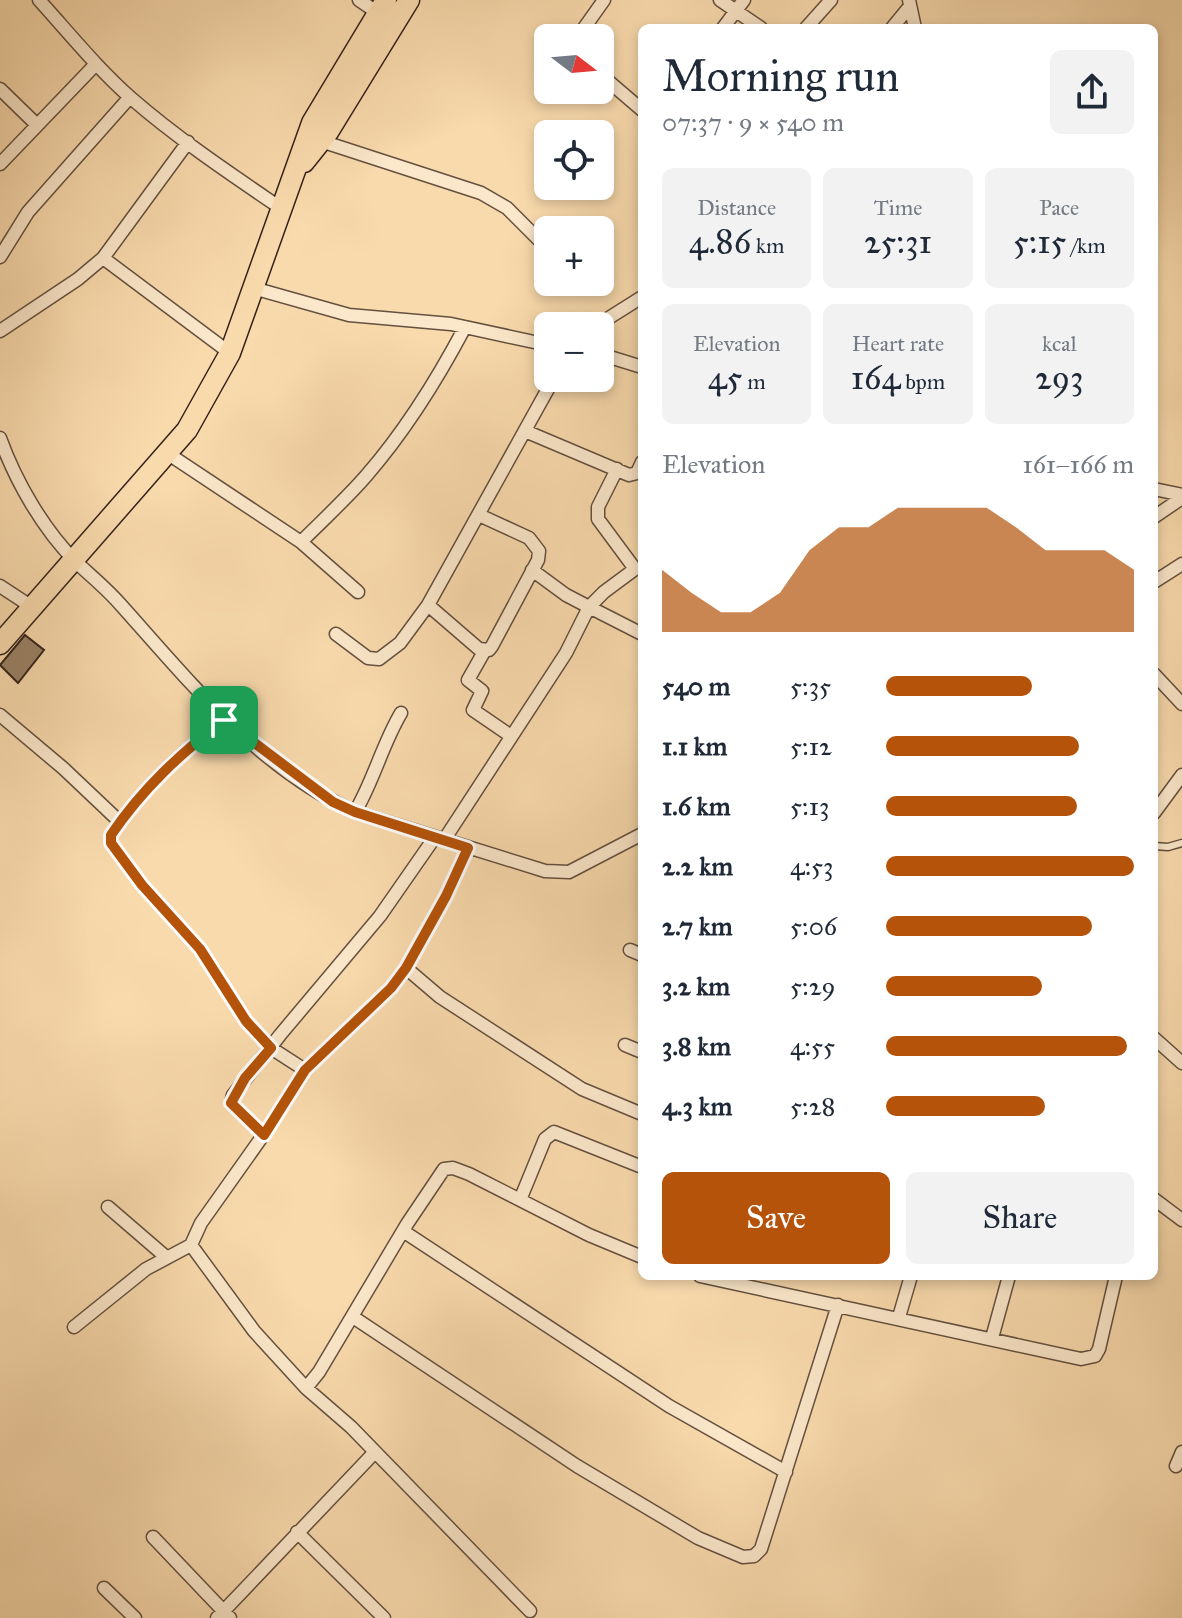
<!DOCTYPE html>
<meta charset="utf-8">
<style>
:root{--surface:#fff;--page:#f2f2f3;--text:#1f2937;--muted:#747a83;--accent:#b45309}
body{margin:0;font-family:"IM FELL Great Primer",serif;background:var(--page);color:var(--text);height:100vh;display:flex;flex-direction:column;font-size:30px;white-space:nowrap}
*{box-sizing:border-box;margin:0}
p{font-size:26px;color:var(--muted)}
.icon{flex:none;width:44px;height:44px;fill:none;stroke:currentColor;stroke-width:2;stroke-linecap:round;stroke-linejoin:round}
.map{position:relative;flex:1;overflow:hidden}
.sheet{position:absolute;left:638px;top:24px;width:520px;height:1256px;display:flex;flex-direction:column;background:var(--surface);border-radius:12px;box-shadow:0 4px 12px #0003}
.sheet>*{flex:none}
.needle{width:52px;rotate:106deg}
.tools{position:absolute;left:534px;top:24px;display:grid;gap:16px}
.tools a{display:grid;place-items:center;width:80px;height:80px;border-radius:12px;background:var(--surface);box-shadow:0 4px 12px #0003;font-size:40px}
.pin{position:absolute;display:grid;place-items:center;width:68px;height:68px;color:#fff;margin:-34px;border-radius:16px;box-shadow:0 4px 12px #0006}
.round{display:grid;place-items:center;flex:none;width:84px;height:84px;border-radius:12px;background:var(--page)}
.summary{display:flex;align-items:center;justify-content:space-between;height:136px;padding:0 24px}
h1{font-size:44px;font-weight:600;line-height:60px}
.metrics{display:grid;grid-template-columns:repeat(3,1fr);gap:12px;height:136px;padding:8px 24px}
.metrics div{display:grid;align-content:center;border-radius:12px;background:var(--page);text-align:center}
.metrics b{font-size:34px;font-weight:600}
.metrics small{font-size:22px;font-weight:400}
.metrics p{font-size:22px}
.chart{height:224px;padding:16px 24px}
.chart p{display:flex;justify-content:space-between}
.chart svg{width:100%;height:144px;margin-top:8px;fill:var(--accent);opacity:.7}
.button{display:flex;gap:16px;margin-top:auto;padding:16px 24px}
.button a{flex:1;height:92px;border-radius:12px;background:var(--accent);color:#fff;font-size:32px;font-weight:600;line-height:92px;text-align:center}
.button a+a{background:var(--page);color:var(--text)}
ul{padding:0 24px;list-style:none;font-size:26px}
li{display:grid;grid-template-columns:128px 96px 1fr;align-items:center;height:60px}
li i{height:20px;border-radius:10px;background:var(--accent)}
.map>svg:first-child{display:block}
.building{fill:#998266;stroke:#32221a;stroke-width:2}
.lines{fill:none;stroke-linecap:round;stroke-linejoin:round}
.service-casing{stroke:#64503f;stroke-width:9}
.minor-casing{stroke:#64503f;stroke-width:15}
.primary-casing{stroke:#32221a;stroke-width:23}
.service{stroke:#fbe7ca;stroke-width:6}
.minor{stroke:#fbe7ca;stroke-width:12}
.primary{stroke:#f9daad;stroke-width:20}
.route-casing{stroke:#fff;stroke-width:16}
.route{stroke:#b45309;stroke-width:10}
</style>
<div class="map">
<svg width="1182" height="1618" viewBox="0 0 1182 1618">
<rect width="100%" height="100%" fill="#f9daad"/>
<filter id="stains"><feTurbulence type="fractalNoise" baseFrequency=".0025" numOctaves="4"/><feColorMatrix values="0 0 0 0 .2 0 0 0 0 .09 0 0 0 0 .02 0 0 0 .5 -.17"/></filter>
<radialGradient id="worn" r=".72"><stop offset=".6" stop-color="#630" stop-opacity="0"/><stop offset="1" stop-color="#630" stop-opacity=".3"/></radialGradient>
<path class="building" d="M 25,635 L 44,650 L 18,683 L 0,665 Z"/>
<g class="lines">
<g class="service-casing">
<path id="service" d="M 1154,846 L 1168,847 L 1182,843"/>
</g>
<g class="minor-casing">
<path id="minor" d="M 39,0 C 69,33 97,68 131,98 C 177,138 229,173 279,207
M 359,0 L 378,13
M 720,0 L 761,28
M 909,0 L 915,28
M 723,28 L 744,0
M 806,28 L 831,0
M 892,28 L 910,6
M 577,38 L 604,0
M 600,74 L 642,110
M 0,89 L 37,125
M 321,141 L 481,193 L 507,208 L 543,244
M 0,164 L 96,64
M 0,257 L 28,212 L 130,97
M 103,258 L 230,353
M 253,288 L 349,315 L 451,324 L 548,345
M 596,326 L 642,297
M 0,331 L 78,279 L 103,258 L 188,142
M 600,354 L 642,367
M 525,431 L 629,475 L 637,473 L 642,462
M 0,438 C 16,482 43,529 76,562 C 91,576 107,589 120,604 C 190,682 258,768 355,812 L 545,871 L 569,872 L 642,834
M 167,453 L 301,542 L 358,592
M 1154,489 L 1182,495
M 1154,517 L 1182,498
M 301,542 C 323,520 346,499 366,476 C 406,430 437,380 465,327
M 532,570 L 566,595 L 589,607 L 604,592 L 635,569 L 598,519 L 598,507 L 617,469
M 1154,582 L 1182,564
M 0,586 L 32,607
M 428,605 L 479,649 L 489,650 L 492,646 L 538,560 L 539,551 L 529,538 L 479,515
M 336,634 L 368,658 L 379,659 L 400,643 L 428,605 L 554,378
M 485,650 L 468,680 L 482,691 L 473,710 L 511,736
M 1154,674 L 1182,704
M 0,715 L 63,768 L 120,822
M 224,720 C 178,755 144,787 111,835 L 111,843 L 142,885 L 200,949 L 246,1021 L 271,1048 L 305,1070
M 355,812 C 374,780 382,745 401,713
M 1154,813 L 1182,775
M 444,840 L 566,653 L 589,607 L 642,634
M 468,848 L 446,896 L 406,968 L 391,988 L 305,1070 L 269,1127 L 201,1223 L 191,1245 L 254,1331 L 306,1388 L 351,1427 L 530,1611
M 630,950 L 642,955
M 406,968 L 440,997 L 582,1089 L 642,1114
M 1154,1038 L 1182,1063
M 625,1045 L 642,1052
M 264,1135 L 231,1103 L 233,1095 L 280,1035 L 380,916 L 435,837
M 1154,1199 L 1182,1220
M 520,1200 L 545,1139 L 554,1132 L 642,1167
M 108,1207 L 166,1257
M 403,1231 L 669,1406 L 786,1472
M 700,1276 L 1081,1359 L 1095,1356 L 1099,1349 L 1116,1276
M 353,1317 L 577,1466 L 698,1538 L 743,1557 L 754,1556 L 761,1549 L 838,1305
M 899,1317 L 911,1276
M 74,1327 L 146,1269 L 191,1245
M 992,1338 L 1009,1276
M 306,1388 L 319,1372 L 407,1224 L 444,1169 L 453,1168 L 469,1174 L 589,1235 L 642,1257
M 1176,1466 L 1182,1452
M 297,1532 L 384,1618
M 153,1537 L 230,1618
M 104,1588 L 135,1618
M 217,1618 L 374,1453"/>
</g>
<g class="primary-casing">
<path id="primary" d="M 304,162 L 328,132 L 409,0
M 0,644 L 187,430 L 230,353 L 312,123 L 386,0"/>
</g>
<use href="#service" class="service"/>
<use href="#minor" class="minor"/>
<use href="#primary" class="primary"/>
</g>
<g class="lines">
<g class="route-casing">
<path id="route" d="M 224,720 L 333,802 L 355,812 L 468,848 L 446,896 L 406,968 L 391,988 L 305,1070 L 264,1135 L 231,1103 L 245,1078 L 271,1048 L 246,1021 L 200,949 L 142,885 L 111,843 L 111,835 C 143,788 180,754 224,720 Z"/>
</g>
<use href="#route" class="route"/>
</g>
<rect width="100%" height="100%" filter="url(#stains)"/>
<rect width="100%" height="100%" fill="url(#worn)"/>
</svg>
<div class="tools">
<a><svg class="needle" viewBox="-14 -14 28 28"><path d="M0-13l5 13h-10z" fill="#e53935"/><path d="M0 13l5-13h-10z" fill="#747a83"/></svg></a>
<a><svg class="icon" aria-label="locate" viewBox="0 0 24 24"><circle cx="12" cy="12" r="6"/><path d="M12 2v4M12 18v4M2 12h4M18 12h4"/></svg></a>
<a>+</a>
<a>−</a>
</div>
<div class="pin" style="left:224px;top:720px;background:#1e9e55"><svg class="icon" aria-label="arrive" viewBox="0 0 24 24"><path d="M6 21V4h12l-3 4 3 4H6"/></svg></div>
<section class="sheet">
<div class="summary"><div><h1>Morning run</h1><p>07:37 · 9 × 540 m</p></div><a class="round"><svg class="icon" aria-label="share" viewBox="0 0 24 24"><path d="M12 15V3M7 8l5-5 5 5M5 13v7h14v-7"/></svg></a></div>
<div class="metrics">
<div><p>Distance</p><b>4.86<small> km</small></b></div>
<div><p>Time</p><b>25:31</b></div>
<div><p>Pace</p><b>5:15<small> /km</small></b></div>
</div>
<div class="metrics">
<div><p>Elevation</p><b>45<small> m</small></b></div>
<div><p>Heart rate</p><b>164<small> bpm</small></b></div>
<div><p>kcal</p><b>293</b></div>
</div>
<div class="chart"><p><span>Elevation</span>161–166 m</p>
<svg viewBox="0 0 160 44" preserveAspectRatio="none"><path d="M0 44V25L10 32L20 38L30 38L40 32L50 19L60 12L70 12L80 6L90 6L100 6L110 6L120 12L130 19L140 19L150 19L160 25V44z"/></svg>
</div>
<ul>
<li><b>540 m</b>5:35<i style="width:59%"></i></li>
<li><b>1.1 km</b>5:12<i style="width:78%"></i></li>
<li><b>1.6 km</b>5:13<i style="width:77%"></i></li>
<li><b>2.2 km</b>4:53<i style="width:100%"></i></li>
<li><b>2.7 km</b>5:06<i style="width:83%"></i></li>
<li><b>3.2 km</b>5:29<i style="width:63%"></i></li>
<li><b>3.8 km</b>4:55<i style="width:97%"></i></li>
<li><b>4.3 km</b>5:28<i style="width:64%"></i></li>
</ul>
<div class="button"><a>Save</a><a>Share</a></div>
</section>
</div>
